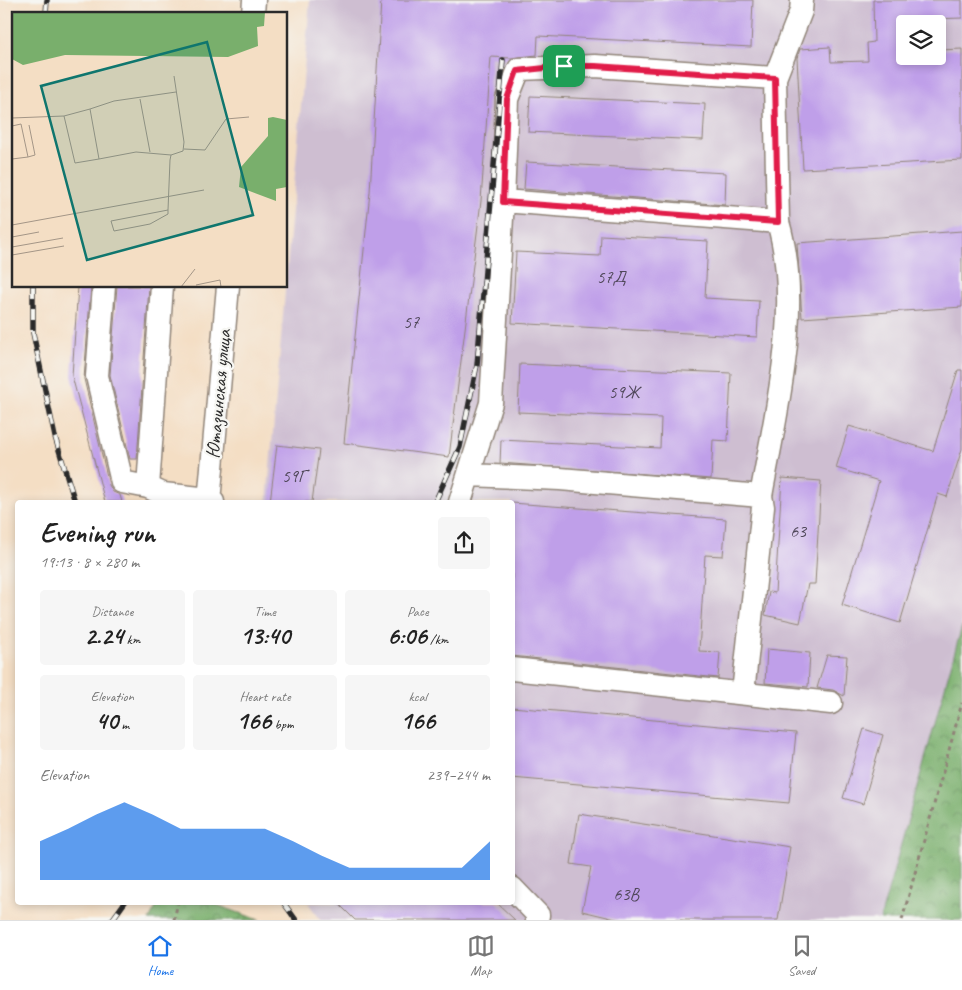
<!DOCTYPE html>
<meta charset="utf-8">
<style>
:root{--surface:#fff;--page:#f6f6f6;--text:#222;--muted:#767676;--line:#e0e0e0;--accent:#1a73e8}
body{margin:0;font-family:Caveat,sans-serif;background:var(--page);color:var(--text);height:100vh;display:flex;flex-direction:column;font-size:19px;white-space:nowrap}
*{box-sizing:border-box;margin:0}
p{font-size:16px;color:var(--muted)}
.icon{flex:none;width:28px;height:28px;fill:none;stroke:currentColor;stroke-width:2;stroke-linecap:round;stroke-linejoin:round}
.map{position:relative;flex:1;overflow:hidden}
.drawer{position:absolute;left:15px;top:500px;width:500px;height:405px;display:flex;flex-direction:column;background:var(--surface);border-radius:5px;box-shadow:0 2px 8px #0003}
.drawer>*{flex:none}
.buttons{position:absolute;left:896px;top:15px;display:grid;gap:10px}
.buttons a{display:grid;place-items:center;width:50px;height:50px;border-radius:5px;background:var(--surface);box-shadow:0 2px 8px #0003;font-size:25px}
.pin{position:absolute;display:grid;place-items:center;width:42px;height:42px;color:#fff;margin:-21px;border-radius:10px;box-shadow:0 2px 8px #0006}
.round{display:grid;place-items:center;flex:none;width:52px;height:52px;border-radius:5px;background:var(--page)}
.head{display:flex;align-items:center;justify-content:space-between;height:85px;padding:0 25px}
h1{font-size:28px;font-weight:600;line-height:38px}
.metrics{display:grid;grid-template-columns:repeat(3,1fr);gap:8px;height:85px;padding:5px 25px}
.metrics div{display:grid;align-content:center;border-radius:5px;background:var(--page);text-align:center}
.metrics b{font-size:25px;font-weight:600}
.metrics small{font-size:14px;font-weight:400}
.metrics p{font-size:14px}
.chart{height:140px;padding:10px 25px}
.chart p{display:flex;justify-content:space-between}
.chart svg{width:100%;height:90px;margin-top:5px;fill:var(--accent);opacity:.7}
.dock{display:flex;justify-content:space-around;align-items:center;height:70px;border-top:1px solid var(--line);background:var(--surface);font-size:14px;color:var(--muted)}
.dock a{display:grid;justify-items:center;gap:2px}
.dock .selected{color:var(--accent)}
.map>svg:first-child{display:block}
.industrial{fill:#cebed1;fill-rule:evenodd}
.forest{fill:url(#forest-crowns);stroke:#526d4c}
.building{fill:#bf9fe9}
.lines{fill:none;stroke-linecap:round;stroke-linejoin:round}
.minor-casing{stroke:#908478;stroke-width:25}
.path{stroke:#908478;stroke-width:3;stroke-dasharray:4 4;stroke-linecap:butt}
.minor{stroke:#fff;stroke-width:22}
.rail-casing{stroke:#2b2b2b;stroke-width:5.5}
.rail{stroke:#f6f6f2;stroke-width:4;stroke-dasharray:11;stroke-linecap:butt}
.route-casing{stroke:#fff;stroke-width:10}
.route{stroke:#e11d48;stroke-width:6}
.labels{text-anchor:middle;stroke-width:4.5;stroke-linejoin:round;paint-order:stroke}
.number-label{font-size:18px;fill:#50485a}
.street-label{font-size:20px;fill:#2b2b2b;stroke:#f6f6f2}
.inset-road{fill:none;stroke:#a49687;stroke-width:1}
.view{fill:#0f766e;fill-opacity:0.15;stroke:#0f766e;stroke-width:2.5}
.inset-edge{fill:none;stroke:#2b2b2b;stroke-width:2.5}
</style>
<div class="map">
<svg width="962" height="920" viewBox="0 0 962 920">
<defs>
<pattern id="forest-crowns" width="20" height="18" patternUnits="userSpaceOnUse" patternTransform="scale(1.25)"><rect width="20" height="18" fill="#79af6c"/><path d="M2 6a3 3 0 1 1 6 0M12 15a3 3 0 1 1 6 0" fill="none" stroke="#638f59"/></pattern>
</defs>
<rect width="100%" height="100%" fill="#f6f6f2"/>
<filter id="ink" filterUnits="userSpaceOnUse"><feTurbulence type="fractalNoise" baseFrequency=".02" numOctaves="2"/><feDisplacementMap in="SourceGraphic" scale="10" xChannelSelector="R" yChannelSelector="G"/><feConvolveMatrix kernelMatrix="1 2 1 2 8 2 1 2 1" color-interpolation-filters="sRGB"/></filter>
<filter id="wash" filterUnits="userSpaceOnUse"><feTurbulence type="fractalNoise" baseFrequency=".0096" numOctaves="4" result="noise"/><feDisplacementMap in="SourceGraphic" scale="20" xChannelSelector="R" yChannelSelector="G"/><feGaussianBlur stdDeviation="1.12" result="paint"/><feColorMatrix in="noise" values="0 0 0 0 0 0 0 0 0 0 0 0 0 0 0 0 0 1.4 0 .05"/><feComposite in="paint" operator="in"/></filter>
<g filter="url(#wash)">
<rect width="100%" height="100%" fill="#f4dec4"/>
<path class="industrial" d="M 310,0 L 962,0 L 962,626 L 880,920 L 321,920 L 308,903 L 512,902 L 512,502 L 267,502 ZM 905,24 L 938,24 L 938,56 L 905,56 Z"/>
<path class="forest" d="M 962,626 L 962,920 L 880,920 Z
M 159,902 L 211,903 L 260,920 L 149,920 Z"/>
<g id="blocks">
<path class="building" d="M 381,0 L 753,0 L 751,47 L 538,36 L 537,55 L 511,58 L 491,57 L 481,201 L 449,457 L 344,443 L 370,192 Z
M 873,0 L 962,0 L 962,18 L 905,20 L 905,56 L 938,56 L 938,50 L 962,49 L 962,160 L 803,169 L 797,58 L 800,49 L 830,47 L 831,62 L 868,61 L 867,43 L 874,42 Z
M 530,96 L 705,104 L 703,140 L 528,132 Z
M 526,162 L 726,173 L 725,205 L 524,189 Z
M 962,231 L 962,307 L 802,318 L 797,243 Z
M 601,235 L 708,241 L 705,298 L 759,301 L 757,337 L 512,323 L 516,252 L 600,256 Z
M 78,286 L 91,286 L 84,379 L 109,485 L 113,492 L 120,495 L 122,502 L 105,502 L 72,376 Z
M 117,286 L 149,286 L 137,459 L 130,459 L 110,375 Z
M 520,364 L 731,373 L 728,441 L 713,440 L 711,479 L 500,463 L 501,440 L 660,448 L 661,418 L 518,412 Z
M 958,370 L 962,370 L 962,449 L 947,497 L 938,494 L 900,623 L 842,605 L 879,481 L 836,468 L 849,426 L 933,451 Z
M 277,445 L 319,450 L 312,502 L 270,502 Z
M 782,478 L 821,481 L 815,584 L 808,584 L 800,623 L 765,615 L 769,592 L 775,593 Z
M 512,503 L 726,519 L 723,556 L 705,555 L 699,651 L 720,652 L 718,678 L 512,656 Z
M 767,649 L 810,653 L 808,687 L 765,683 Z
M 827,655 L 847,656 L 844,696 L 833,690 L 817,688 Z
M 512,707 L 796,733 L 789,803 L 512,778 Z
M 864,729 L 883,735 L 863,804 L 843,798 Z
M 579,814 L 790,847 L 778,920 L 620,920 L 582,911 L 591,867 L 571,864 Z
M 337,902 L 496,902 L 515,920 L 355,920 Z"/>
</g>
</g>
<g filter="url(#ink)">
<use href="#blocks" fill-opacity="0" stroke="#908478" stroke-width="1"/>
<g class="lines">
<g class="minor-casing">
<path id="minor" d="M 253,14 L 254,0
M 775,78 L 801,11 L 802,0
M 104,286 L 97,376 L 122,482 L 148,487
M 162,286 L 148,487 L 163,494 L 209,499 L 213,502
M 469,475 L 560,479 L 761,496
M 209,502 L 228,286
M 460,502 L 491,403 L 503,201 L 778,222 L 775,78 L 595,66 L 519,69 L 507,99 L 503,201
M 512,669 L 831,703
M 743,693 L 763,507 L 761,496 C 776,411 803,307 778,222
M 512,888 L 538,915 L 537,920"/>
</g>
<path class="path" d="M 174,920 L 178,902
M 902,920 L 962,703"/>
<use href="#minor" class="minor"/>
<g class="rail-casing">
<path id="rail" d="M 46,14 L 47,0
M 33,286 L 33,333 L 55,437 L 75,502
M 435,502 L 460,447 L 477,365 L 503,60
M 283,902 L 296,920
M 112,920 L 125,902"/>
</g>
<use href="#rail" class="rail"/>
</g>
</g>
<g class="lines" filter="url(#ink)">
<g class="route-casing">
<path id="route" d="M 564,66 L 595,66 L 775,78 L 778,222 L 503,202 L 507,99 L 517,71 Z"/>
</g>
<use href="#route" class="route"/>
</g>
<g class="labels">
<g class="number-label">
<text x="611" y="283">57Д</text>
<text x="411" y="328">57</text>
<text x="624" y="398">59Ж</text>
<text x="294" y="482">59Г</text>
<text x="798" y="537">63</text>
<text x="626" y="900">63В</text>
</g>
<g class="street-label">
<text transform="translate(218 394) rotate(-85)" y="7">Ютазинская улица</text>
</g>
</g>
<g transform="translate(12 12)">
<rect width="275" height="275" fill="#f4dec4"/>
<path d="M 0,0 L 253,0 L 252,14 L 245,15 L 246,34 L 216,45 L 53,43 L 11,53 L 0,47 ZM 261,105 L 275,108 L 275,175 L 264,177 L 264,189 L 227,175 L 229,155 L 256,124 L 256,106 Z" fill="#79af6c"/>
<path class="inset-road" d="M 128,87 L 138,140M 78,97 L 102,89 L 164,80M 0,106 L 52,104M 0,114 L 9,112 L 16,145 L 0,147M 172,137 L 193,138 L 214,107 L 237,105M 16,145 L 23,143 L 17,113M 87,147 L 63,151 L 52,104 L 78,97 L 87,147 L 124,140 L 159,143M 156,198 L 156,202 L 138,212 L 102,219 L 99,209 L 156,198 L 158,148 L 159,143 L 171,139 L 172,130 L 162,64M 0,213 L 192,178M 0,225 L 27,220M 0,235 L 51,226M 0,243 L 52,234M 184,273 L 208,268 L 209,275M 169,275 L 183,257"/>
<path class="view" d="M 195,30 L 241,203 L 75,248 L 29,74 Z"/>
<rect width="275" height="275" class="inset-edge"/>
</g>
</svg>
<div class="buttons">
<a><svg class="icon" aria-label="layers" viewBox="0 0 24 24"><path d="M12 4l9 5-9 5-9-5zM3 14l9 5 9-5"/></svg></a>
</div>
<div class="pin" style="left:564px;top:66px;background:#1e9e55"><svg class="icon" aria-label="arrive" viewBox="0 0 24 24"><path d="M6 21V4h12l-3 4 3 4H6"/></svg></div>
<section class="drawer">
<div class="head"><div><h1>Evening run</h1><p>19:13 · 8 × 280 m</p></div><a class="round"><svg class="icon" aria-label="share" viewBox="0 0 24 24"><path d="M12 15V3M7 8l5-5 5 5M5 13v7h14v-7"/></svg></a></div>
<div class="metrics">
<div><p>Distance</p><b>2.24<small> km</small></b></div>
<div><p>Time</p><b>13:40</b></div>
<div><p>Pace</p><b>6:06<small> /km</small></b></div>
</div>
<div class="metrics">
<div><p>Elevation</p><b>40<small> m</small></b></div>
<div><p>Heart rate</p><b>166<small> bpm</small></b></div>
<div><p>kcal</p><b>166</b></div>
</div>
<div class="chart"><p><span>Elevation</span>239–244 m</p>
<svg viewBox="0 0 160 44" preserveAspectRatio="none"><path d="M0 44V25L10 19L20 12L30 6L40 12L50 19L60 19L70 19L80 19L90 25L100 32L110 38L120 38L130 38L140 38L150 38L160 25V44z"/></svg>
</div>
</section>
</div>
<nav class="dock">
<a class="selected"><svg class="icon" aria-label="home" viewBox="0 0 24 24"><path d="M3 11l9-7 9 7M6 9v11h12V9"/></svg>Home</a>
<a><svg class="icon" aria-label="map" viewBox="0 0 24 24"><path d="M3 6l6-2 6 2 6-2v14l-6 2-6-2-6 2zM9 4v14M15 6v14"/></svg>Map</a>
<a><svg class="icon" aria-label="saved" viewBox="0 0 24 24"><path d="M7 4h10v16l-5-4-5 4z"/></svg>Saved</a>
</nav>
